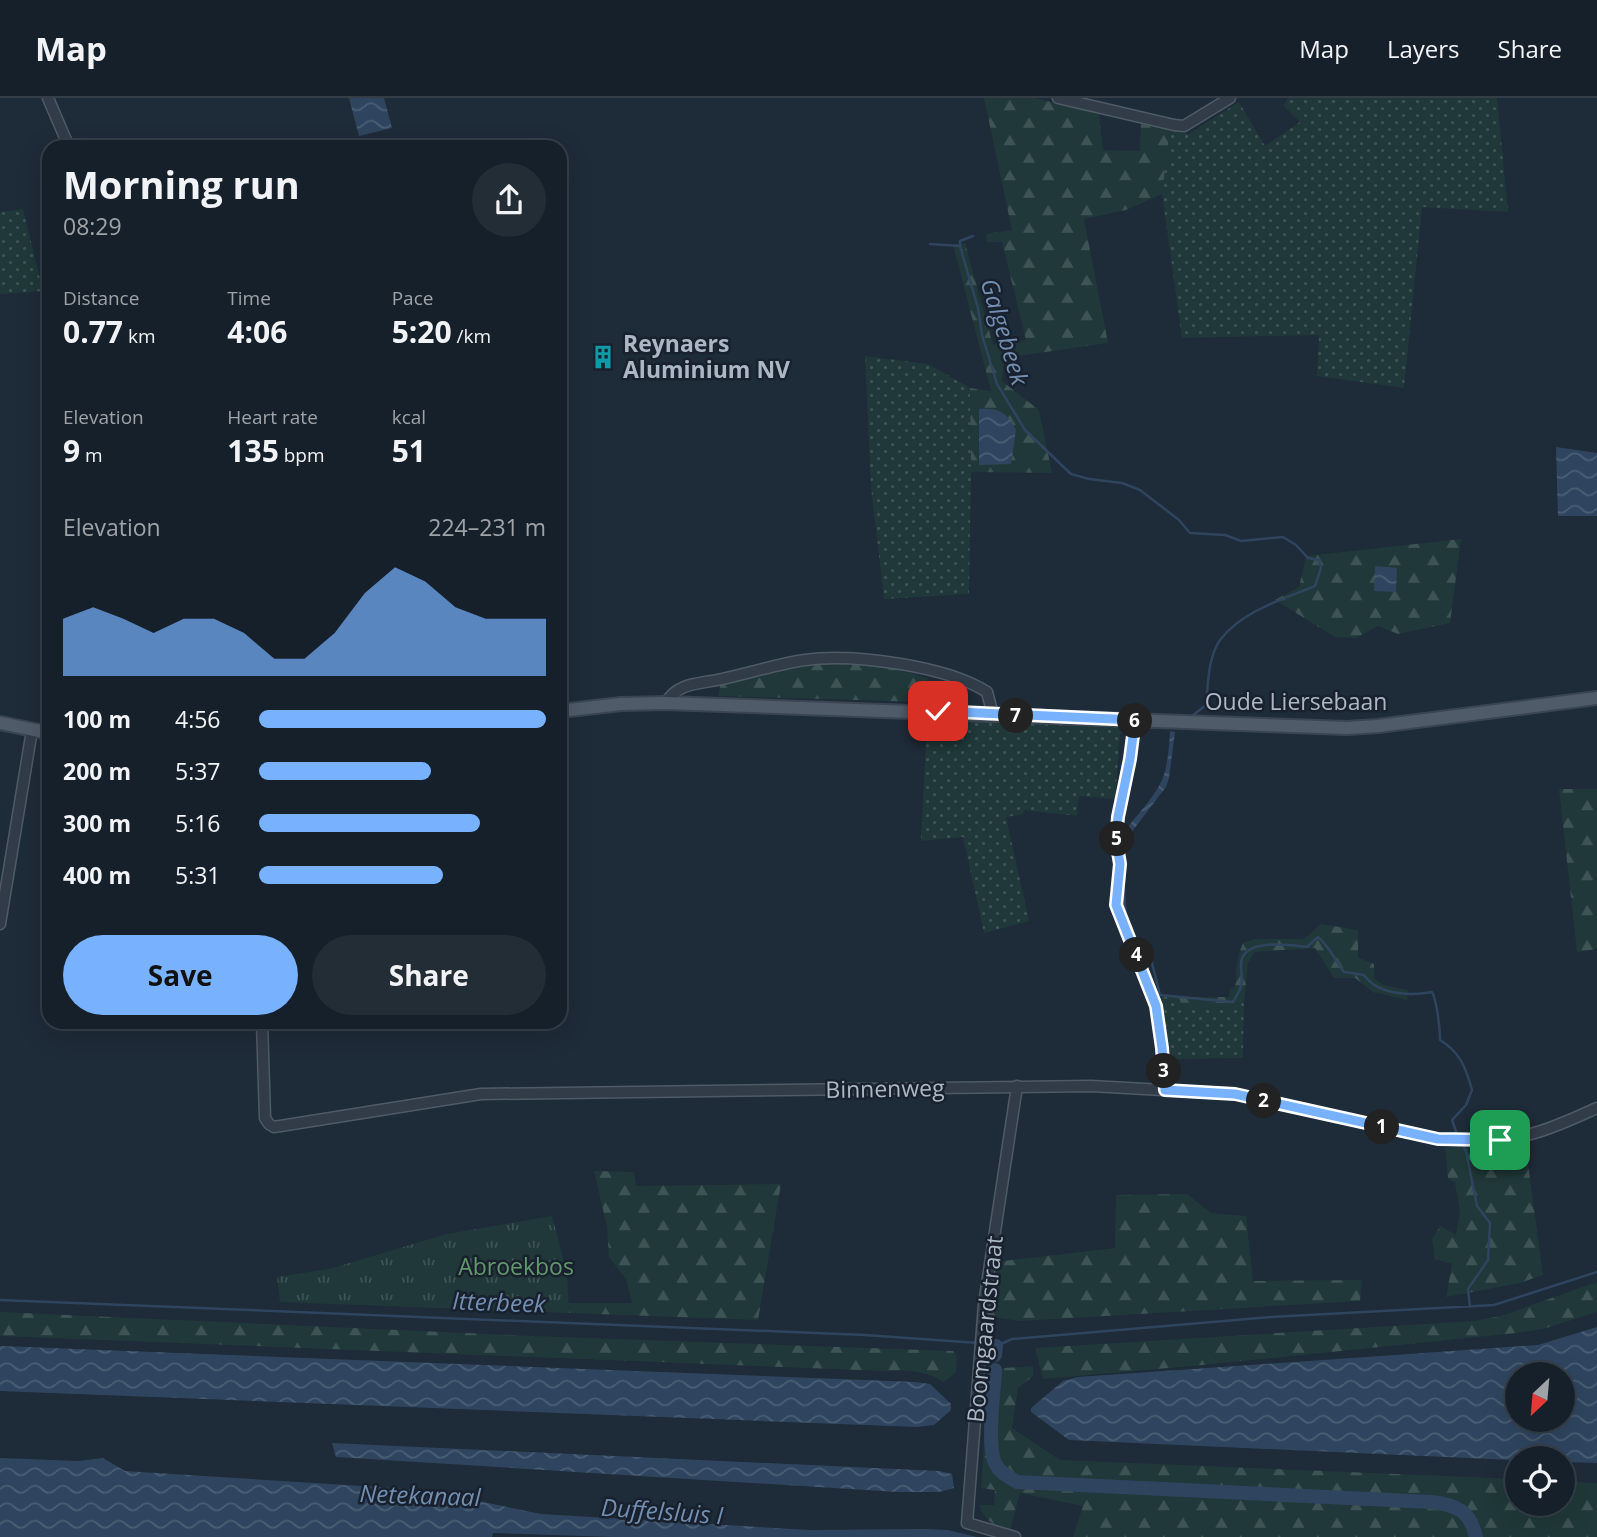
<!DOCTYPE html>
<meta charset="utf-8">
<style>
:root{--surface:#16202a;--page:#232d36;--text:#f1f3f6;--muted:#9ea3a8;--line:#353e47;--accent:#78b2ff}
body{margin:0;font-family:"Open Sans",sans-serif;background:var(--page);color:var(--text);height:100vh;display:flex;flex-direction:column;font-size:26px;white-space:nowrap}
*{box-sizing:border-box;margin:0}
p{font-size:23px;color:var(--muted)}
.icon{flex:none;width:38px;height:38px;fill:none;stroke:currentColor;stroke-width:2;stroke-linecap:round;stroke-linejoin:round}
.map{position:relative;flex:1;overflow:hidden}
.sheet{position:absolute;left:42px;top:42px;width:525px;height:889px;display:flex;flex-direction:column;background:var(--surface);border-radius:21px;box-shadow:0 7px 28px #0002,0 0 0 2px var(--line)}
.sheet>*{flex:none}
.needle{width:46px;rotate:206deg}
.tools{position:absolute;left:1505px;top:1264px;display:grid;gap:14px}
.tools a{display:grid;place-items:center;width:70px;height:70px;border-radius:50%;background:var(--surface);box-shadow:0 7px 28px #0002,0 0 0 2px var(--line);font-size:35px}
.pin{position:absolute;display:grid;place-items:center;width:60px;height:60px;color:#fff;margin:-30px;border-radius:14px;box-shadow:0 4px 10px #0006}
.km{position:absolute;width:35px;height:35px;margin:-18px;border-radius:50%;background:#222;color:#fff;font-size:19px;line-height:35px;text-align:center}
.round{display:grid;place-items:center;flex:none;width:74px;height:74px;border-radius:37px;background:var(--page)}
.overview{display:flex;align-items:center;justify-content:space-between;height:119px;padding:0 21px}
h1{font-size:38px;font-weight:700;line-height:52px}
.stats{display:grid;grid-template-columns:repeat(3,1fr);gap:10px;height:119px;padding:7px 21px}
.stats div{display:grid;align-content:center}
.stats b{font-size:30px;font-weight:700}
.stats small{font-size:19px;font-weight:400}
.stats p{font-size:19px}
.chart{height:196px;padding:14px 21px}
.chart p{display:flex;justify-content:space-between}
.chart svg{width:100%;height:126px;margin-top:7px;fill:var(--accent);opacity:.7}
.primary-button{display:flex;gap:14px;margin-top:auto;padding:14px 21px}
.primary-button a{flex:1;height:80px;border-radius:42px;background:var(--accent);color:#111;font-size:28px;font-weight:700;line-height:80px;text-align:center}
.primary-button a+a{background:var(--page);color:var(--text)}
ul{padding:0 21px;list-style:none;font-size:23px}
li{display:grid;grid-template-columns:112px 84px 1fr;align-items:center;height:52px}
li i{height:18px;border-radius:9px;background:var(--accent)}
header{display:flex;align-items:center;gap:42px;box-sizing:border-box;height:98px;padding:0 35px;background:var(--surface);border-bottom:2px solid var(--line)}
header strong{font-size:33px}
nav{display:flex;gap:38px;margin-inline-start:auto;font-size:24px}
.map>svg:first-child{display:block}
.grass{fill:url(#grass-dots)}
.forest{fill:url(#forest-firs)}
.park{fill:url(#park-tufts)}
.water{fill:url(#water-waves);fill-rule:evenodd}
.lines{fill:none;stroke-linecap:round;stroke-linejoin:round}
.stream{stroke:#2f455f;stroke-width:2.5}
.river{stroke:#2f455f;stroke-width:14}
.minor-casing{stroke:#4f5a67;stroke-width:13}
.major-casing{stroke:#3b4552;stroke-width:16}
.minor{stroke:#323c49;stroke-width:10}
.major{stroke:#4f5b69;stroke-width:12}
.route-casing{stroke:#fff;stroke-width:14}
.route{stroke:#78b2ff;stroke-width:9}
.labels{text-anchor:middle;stroke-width:5;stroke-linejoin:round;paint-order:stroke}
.poi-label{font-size:23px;font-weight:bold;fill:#acb7c6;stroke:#18212d;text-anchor:start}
.street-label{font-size:23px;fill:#acb7c6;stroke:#18212d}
.park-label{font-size:23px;fill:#62986c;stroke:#18212d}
.water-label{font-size:24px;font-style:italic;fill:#728fb1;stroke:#18212d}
</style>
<header>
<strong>Map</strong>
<nav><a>Map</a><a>Layers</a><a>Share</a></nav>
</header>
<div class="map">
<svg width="1597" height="1439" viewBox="0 0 1597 1439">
<defs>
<pattern id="grass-dots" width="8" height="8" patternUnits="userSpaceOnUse" patternTransform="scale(1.75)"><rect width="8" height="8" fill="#203839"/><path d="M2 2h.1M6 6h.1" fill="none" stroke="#3e5354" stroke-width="1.8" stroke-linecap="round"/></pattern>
<pattern id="forest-firs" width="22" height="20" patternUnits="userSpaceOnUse" patternTransform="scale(1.75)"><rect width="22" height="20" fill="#203839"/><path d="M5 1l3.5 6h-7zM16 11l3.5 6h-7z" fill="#3e5354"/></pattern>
<pattern id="park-tufts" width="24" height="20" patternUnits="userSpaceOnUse" patternTransform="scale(1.75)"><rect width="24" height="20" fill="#203839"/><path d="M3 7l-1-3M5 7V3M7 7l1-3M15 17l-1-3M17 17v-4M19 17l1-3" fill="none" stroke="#3e5354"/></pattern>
<pattern id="water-waves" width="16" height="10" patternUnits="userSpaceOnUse" patternTransform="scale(1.75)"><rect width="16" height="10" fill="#2f455f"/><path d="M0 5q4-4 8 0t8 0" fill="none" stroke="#4a5e74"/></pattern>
</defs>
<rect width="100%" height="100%" fill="#1e2b38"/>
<path class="grass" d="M 1288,0 L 1497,0 L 1508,114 L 1422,109 L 1404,290 L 1317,278 L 1319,237 L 1182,240 L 1162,96 L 1170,32 L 1189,36 L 1239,4 L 1265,48 L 1300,24 L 1283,7 Z
M 23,111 L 43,193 L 0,196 L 0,114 Z
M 865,258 L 928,266 L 970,290 L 971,374 L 969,496 L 884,501 L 871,389 Z
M 927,621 L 1129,629 L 1129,635 L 1120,636 L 1115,701 L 1079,698 L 1077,718 L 1024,712 L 1023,716 L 1006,719 L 1029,823 L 984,835 L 963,739 L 921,743 Z
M 1158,899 L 1179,899 L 1183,912 L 1228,909 L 1244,904 L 1243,960 L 1167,961 Z"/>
<path class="forest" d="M 984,0 L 1034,0 L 1099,15 L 1103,52 L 1140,53 L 1141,26 L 1170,32 L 1162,96 L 1126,112 L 1084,121 L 1108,245 L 1004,260 L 1002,283 L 1039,312 L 1052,375 L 971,374 L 970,290 L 991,293 L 953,146 L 965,145 L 993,247 L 1026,242 L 1002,144 L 987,144 L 986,136 L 1012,132 Z
M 1461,441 L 1450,525 L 1398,536 L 1378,528 L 1356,540 L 1335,539 L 1275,502 L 1299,489 L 1306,458 Z
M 834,565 L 893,570 L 928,580 L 925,604 L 718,598 L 721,584 L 754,575 Z
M 1559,691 L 1597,691 L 1597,851 L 1577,854 Z
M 1321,826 L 1358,832 L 1358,859 L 1374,866 L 1374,880 L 1383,887 L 1408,892 L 1407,902 L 1373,894 L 1355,880 L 1334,880 L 1315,850 L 1255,854 L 1248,865 L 1244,904 L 1228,909 L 1183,912 L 1179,899 L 1229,899 L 1230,890 L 1235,889 L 1238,858 L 1243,845 L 1255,841 L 1304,841 Z
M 1525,1044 L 1543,1177 L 1520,1185 L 1446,1199 L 1452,1166 L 1435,1161 L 1432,1141 L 1440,1128 L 1456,1137 L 1460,1113 L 1455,1085 L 1448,1080 L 1445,1050 Z
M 594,1073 L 634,1074 L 636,1088 L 781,1086 L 758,1222 L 569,1215 L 568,1205 L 632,1205 L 626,1181 L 609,1159 L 607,1129 Z
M 1187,1096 L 1211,1115 L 1246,1118 L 1253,1183 L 1362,1182 L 1360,1203 L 1020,1223 L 986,1218 L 995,1164 L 1115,1150 L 1116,1097 Z
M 1597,1184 L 1597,1214 L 1543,1231 L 1516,1235 L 1203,1267 L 1043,1281 L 1035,1250 L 1474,1223 L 1501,1218 Z
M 0,1214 L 533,1238 L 953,1253 L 957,1259 L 956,1274 L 944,1284 C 925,1272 907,1272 885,1273 L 0,1238 Z
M 1033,1268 L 1033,1278 L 1018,1290 L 1012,1330 L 1060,1362 L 1517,1381 L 1517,1405 L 1563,1405 L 1563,1383 L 1597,1385 L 1597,1439 L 1073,1439 L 1083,1408 L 1020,1395 L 1010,1432 C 994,1428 985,1423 979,1407 L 994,1407 L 995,1392 L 981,1390 L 989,1271 Z"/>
<path class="park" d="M 552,1118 L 567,1175 L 569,1215 L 280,1204 L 277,1179 L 329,1171 L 447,1136 Z"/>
<path class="water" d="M 349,0 L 384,0 L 392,30 L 359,38 Z
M 979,311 C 1000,310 1006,314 1016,332 L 1011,366 L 979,367 Z
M 1556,349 L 1597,355 L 1597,418 L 1558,418 Z
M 1375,468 L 1397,470 L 1396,494 L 1374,493 Z
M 1170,633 L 1175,634 L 1169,680 L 1166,689 L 1124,744 L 1122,744 L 1123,736 C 1135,718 1153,702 1162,682 C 1168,668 1169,649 1170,633 Z
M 1597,1229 L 1597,1365 L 1563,1364 L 1563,1360 L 1517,1360 L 1517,1362 L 1511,1362 L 1069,1342 L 1031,1314 L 1031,1310 L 1063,1283 L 1078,1279 L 1538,1247 ZM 1517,1276 L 1563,1276 L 1563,1321 L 1517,1321 Z
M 0,1248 L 915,1284 L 930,1286 L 951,1306 L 951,1312 L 934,1327 L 917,1329 L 0,1293 Z
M 332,1345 L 939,1373 L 952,1376 L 954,1390 L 939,1394 L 898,1394 L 336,1359 Z
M 0,1360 L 78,1363 L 103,1360 L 125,1373 L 425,1392 L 541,1416 L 810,1432 L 924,1431 L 948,1432 L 977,1439 L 614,1439 L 493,1435 L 492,1439 L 0,1439 Z"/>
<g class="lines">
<path class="stream" d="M 973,138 L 960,143 L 960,148 L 978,210 L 982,237 L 997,286 L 1025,332 L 1071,376 L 1089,381 L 1122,385 L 1140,392 L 1179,422 L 1190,435 L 1225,437 L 1241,443 L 1283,439 L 1296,447 L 1308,460 L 1319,462 L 1321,470 L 1315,488 C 1283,501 1242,513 1220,542 C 1208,559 1208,587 1206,607 L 1192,618
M 930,146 L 960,148
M 1123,741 L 1123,759
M 1123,783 L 1126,818
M 1129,824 L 1140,851 L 1151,861 L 1160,897 L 1233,904 C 1244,885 1242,889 1241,868 C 1240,839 1289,847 1307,849 L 1318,839 C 1329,848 1335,862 1344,874 L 1364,877 C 1378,897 1409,898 1432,894 C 1437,903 1440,931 1440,942 C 1460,954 1466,970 1472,992 L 1466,1007 L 1452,1022 L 1458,1039
M 1461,1044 L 1466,1053 L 1477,1108 L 1490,1125 L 1488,1162 L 1468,1191 L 1470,1209
M 0,1202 L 865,1237 L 978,1245
M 985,1246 L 996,1248 L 1012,1241 L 1271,1219 L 1494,1207 L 1597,1174"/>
<path class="river" d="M 995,1257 L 996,1248
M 995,1272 C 994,1294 986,1349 996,1367 C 1000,1375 1009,1379 1017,1384 L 1431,1404 C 1456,1407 1470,1412 1476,1439"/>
<g class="minor-casing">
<path id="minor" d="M 48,0 L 69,49
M 1058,0 L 1174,27 L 1184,28 L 1230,0
M 666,605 C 677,584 701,586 722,581 C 750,575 777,566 805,562 C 852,555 947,568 987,594 L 993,617
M 1135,622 L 1130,661 L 1118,719 L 1116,742 L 1120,766 L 1117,807 L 1156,908 L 1162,950 L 1165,992
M 0,826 L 32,632
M 262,924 L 265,1020 L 269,1026 L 274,1029 L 481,996 L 1091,988 L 1235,996 L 1438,1041 C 1472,1043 1508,1044 1541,1033 C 1560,1027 1579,1018 1597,1010
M 1015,1439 L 967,1425 L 984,1206 L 1017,988"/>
</g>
<g class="major-casing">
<path id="major" d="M 560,613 L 621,606 L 666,605 L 1347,630 L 1378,628 L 1597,600
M 0,625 L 49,635"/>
</g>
<use href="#minor" class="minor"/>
<use href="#major" class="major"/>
</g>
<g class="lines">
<g class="route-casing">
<path id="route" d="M 938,613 L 1135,622 L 1130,661 L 1118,719 L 1116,742 L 1120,766 L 1116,807 L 1156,908 L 1162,950 L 1165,992 L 1235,996 L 1438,1041 L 1500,1042"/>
</g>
<use href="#route" class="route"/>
</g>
<defs>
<g id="building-bare" transform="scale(1.89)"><path d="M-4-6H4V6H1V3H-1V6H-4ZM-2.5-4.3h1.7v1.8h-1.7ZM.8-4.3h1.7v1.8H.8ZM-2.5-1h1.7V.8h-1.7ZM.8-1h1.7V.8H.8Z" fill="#0f9aa8" stroke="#18212d" stroke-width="2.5" paint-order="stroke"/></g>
</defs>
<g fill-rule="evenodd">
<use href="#building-bare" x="603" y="259"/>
</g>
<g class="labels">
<g class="poi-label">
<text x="623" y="254">Reynaers<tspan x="623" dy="26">Aluminium NV</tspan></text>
</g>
<g class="street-label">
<text x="1296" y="612">Oude Liersebaan</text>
<text transform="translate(885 991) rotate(-1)" y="8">Binnenweg</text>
<text transform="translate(985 1231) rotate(-84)" y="8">Boomgaardstraat</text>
</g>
<g class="park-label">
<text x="516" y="1177">Abroekbos</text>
</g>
<g class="water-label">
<text transform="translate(1004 234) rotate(73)" y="8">Galgebeek</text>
<text transform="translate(499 1205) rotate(2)" y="8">Itterbeek</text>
<text transform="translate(420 1398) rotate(2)" y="8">Netekanaal</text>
<text transform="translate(662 1414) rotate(4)" y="8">Duffelsluis I</text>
</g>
</g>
</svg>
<div class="tools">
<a><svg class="needle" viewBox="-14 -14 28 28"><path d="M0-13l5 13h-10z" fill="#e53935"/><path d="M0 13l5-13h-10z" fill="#9ea3a8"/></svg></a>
<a><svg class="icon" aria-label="locate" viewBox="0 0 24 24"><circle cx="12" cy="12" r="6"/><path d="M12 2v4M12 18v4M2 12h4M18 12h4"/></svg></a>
</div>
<div class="pin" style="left:1500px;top:1042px;background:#1e9e55"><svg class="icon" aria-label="arrive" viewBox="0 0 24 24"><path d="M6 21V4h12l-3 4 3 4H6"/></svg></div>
<div class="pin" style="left:938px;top:613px;background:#d93025"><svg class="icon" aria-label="check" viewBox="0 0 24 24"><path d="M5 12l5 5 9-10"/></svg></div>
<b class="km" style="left:1382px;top:1029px">1</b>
<b class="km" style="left:1264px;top:1003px">2</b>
<b class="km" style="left:1164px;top:973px">3</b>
<b class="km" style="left:1137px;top:857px">4</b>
<b class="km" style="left:1117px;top:741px">5</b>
<b class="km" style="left:1135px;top:623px">6</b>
<b class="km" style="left:1016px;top:618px">7</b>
<section class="sheet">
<div class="overview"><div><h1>Morning run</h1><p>08:29</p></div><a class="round"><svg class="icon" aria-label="share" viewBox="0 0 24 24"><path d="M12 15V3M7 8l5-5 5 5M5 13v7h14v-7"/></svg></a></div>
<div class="stats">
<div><p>Distance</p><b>0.77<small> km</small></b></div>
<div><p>Time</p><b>4:06</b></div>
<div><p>Pace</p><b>5:20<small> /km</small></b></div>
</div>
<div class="stats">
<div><p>Elevation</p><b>9<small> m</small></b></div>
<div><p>Heart rate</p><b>135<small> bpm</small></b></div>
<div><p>kcal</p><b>51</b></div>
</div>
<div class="chart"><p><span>Elevation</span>224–231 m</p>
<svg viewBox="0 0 160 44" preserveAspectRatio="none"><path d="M0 44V24L10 20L20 24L30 29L40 24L50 24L60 29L70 38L80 38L90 29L100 15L110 6L120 11L130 20L140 24L150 24L160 24V44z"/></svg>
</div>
<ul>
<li><b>100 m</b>4:56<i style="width:100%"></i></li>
<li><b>200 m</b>5:37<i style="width:60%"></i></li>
<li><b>300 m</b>5:16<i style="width:77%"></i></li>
<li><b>400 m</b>5:31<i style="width:64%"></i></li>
</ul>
<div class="primary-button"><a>Save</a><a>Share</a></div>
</section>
</div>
